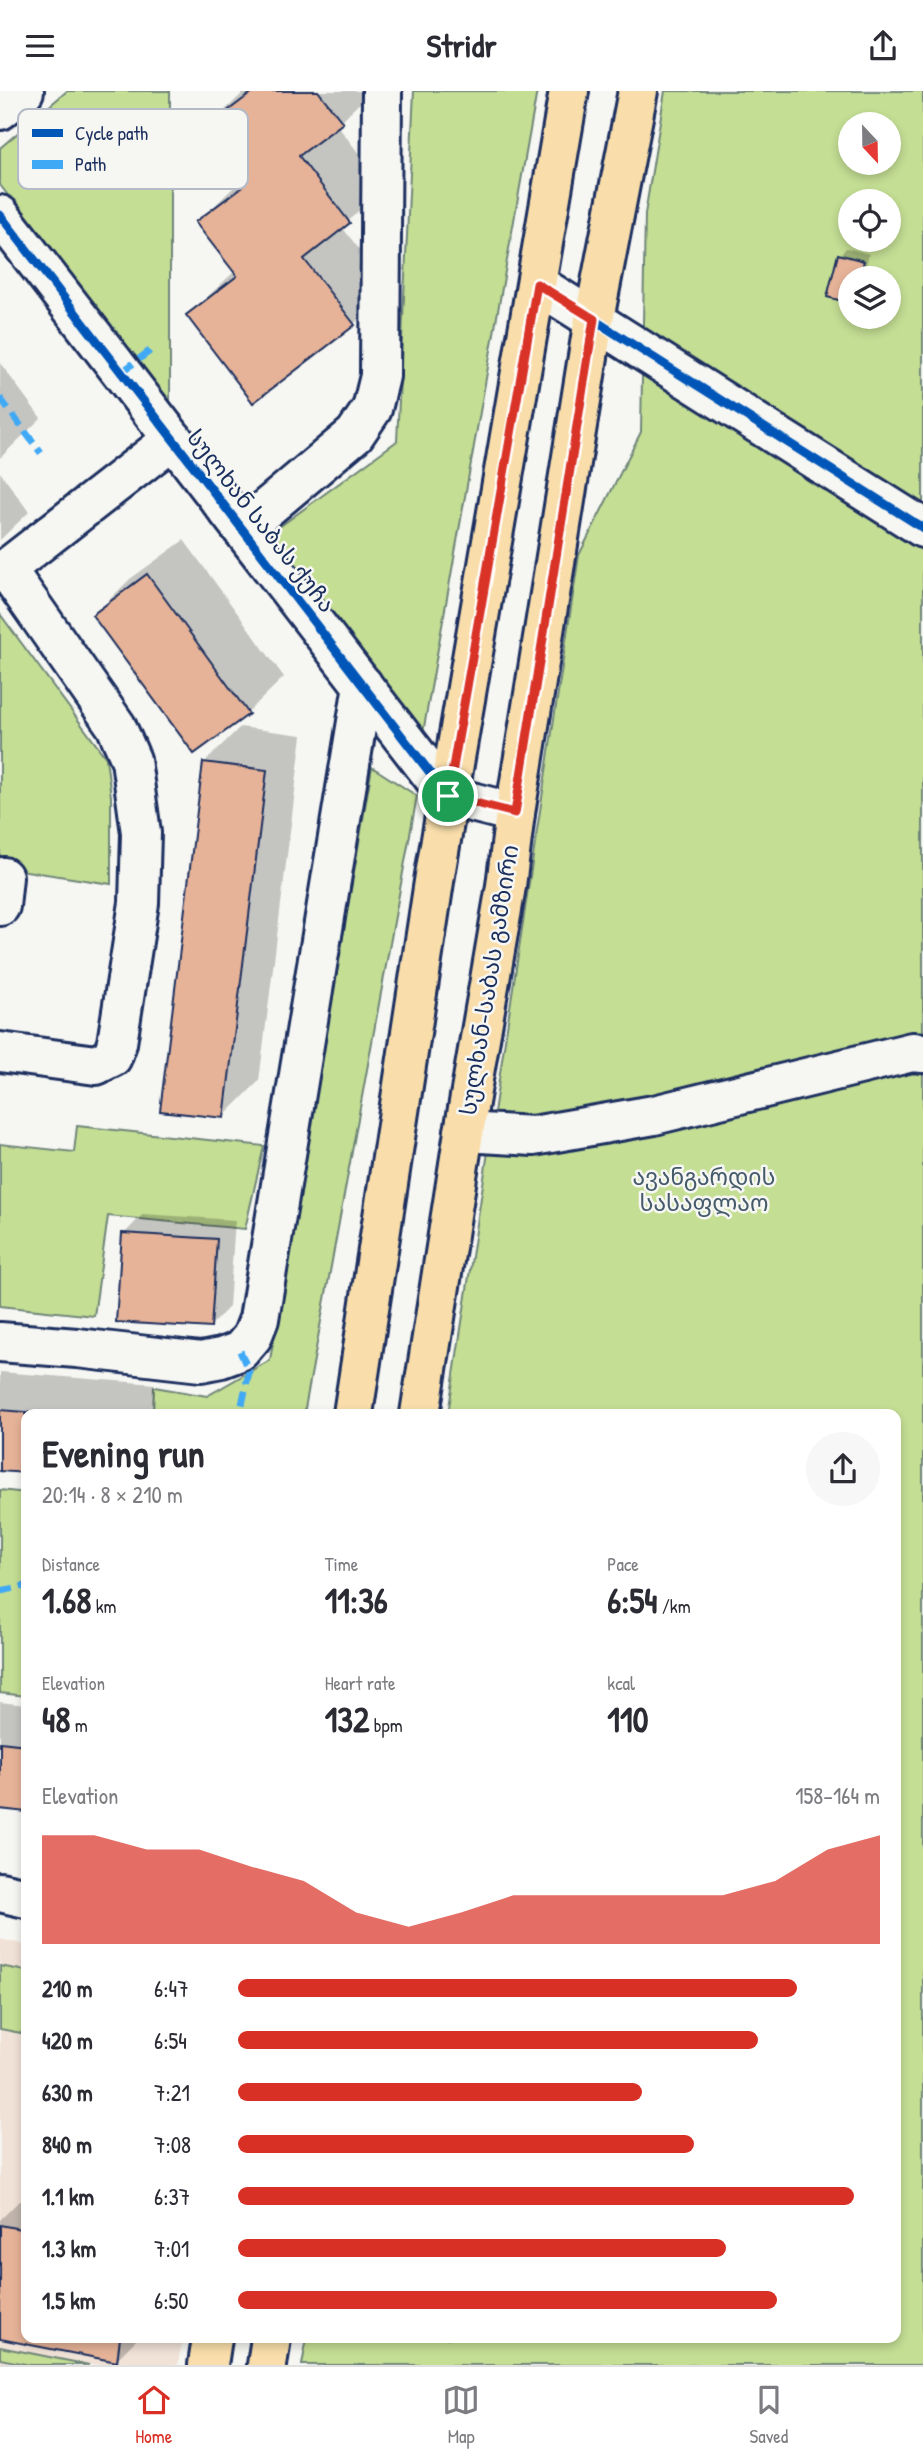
<!DOCTYPE html>
<meta charset="utf-8">
<style>
:root{--surface:#fff;--page:#f7f7f7;--text:#2b2b33;--muted:#7c7c81;--line:#e1e1e2;--accent:#d93025}
body{margin:0;font-family:"Patrick Hand","Noto Sans Georgian",sans-serif;background:var(--page);color:var(--text);height:100vh;display:flex;flex-direction:column;font-size:26px;white-space:nowrap}
*{box-sizing:border-box;margin:0}
p{font-size:23px;color:var(--muted)}
.icon{flex:none;width:38px;height:38px;fill:none;stroke:currentColor;stroke-width:2;stroke-linecap:round;stroke-linejoin:round}
.map{position:relative;flex:1;overflow:hidden}
.side{position:absolute;left:21px;top:1318px;width:880px;height:934px;display:flex;flex-direction:column;background:var(--surface);border-radius:14px;box-shadow:0 4px 10px #0003}
.side>*{flex:none}
.needle{width:46px;rotate:158deg}
.tools{position:absolute;left:838px;top:21px;display:grid;gap:14px}
.tools a{display:grid;place-items:center;width:63px;height:63px;border-radius:50%;background:var(--surface);box-shadow:0 4px 10px #0003;font-size:35px}
.pin{position:absolute;display:grid;place-items:center;width:60px;height:60px;color:#fff;margin:-30px;border:4px solid #fff;border-radius:50%;box-shadow:0 2px 7px #0007}
.round{display:grid;place-items:center;flex:none;width:74px;height:74px;border-radius:37px;background:var(--page)}
.headline{display:flex;align-items:center;justify-content:space-between;height:119px;padding:0 21px}
h1{font-size:38px;font-weight:700;line-height:52px}
.stats{display:grid;grid-template-columns:repeat(3,1fr);gap:10px;height:119px;padding:7px 21px}
.stats div{display:grid;align-content:center}
.stats b{font-size:35px;font-weight:700}
.stats small{font-size:19px;font-weight:400}
.stats p{font-size:19px}
.chart{height:196px;padding:14px 21px}
.chart p{display:flex;justify-content:space-between}
.chart svg{width:100%;height:126px;margin-top:7px;fill:var(--accent);opacity:.7}
ul{padding:0 21px;list-style:none;font-size:23px}
li{display:grid;grid-template-columns:112px 84px 1fr;align-items:center;height:52px}
li i{height:18px;border-radius:9px;background:var(--accent)}
header{display:flex;justify-content:space-between;align-items:center;height:91px;padding:0 21px;background:var(--surface);font-size:32px;font-weight:700}
.tabs{display:flex;justify-content:space-around;align-items:center;height:98px;border-top:2px solid var(--line);background:var(--surface);font-size:19px;color:var(--muted)}
.tabs a{display:grid;justify-items:center;gap:4px}
.tabs .selected{color:var(--accent)}
.map>svg:first-child{display:block}
.built{fill:#f1e2d7}
.green{fill:#c4de94;stroke:#708679;stroke-width:2;fill-rule:evenodd}
.shadow{fill:#0003}
.building{fill:#e6b398;stroke:#1b2f5e;stroke-width:2}
.lines{fill:none;stroke-linecap:round;stroke-linejoin:round}
.minor-casing{stroke:#1b2f5e;stroke-width:44}
.major-casing{stroke:#1b2f5e;stroke-width:44}
.minor{stroke:#f6f6f2;stroke-width:38}
.major{stroke:#f9deab;stroke-width:38}
.quiet{stroke:#3fa9f5;stroke-width:7;stroke-dasharray:14 7;stroke-linecap:butt}
.cycleway-casing{stroke:#f6f6f2;stroke-width:13}
.cycleway{stroke:#0057b8;stroke-width:9}
.route-casing{stroke:#fff;stroke-width:14}
.route{stroke:#d93025;stroke-width:9}
.labels{text-anchor:middle;stroke-width:5;stroke-linejoin:round;paint-order:stroke}
.street-label{font-size:23px;fill:#1b2f5e;stroke:#f6f6f2}
.park-label{font-size:23px;fill:#455b6c;stroke:#f6f6f2}
.key{fill:#f6f6f2;stroke:#b4bac6;stroke-width:2}
.key-label{font-size:19px;fill:#1b2f5e}
</style>
<header><svg class="icon" aria-label="menu" viewBox="0 0 24 24"><path d="M4 6h16M4 12h16M4 18h16"/></svg>Stridr<svg class="icon" aria-label="share" viewBox="0 0 24 24"><path d="M12 15V3M7 8l5-5 5 5M5 13v7h14v-7"/></svg></header>
<div class="map">
<svg width="923" height="2274" viewBox="0 0 923 2274">
<rect width="100%" height="100%" fill="#f6f6f2"/>
<filter id="ink" filterUnits="userSpaceOnUse"><feTurbulence type="fractalNoise" baseFrequency=".0143" numOctaves="2"/><feDisplacementMap in="SourceGraphic" scale="14" xChannelSelector="R" yChannelSelector="G"/><feConvolveMatrix kernelMatrix="1 2 1 2 8 2 1 2 1" color-interpolation-filters="sRGB"/></filter>
<g filter="url(#ink)">
<path class="built" d="M 0,1848 L 26,1854 L 26,2247 L 182,2247 L 178,2274 L 0,2274 Z"/>
<path class="green" d="M 67,0 L 170,0 L 170,313 L 0,94 L 0,57 Z
M 414,0 L 537,0 L 423,642 L 271,442 L 397,350 Z
M 665,0 L 923,0 L 923,2274 L 302,2274 L 307,2247 L 896,2247 L 896,1323 L 448,1323 L 579,464 L 641,341 L 645,123 ZM 850,33 L 889,33 L 889,72 L 850,72 ZM 850,110 L 889,110 L 889,149 L 850,149 ZM 850,187 L 889,187 L 889,226 L 850,226 Z
M 0,523 L 106,667 L 111,705 L 111,793 L 0,776 Z
M 372,676 L 417,705 L 304,1323 L 153,1323 L 154,1296 L 207,1305 L 270,1269 Z
M 77,1035 L 264,1055 L 245,1138 L 108,1125 L 94,1225 L 0,1215 L 0,1053 L 74,1061 Z
M 0,1399 L 26,1402 L 26,1605 L 0,1602 Z
M 0,1875 L 26,1880 L 26,1943 L 0,1938 Z
M 0,2256 L 89,2274 L 30,2274 L 0,2268 Z"/>
<path class="shadow" d="M 245,0 L 372,0 L 337,34 L 384,95 L 342,136 L 389,197 L 354,233 L 188,224 L 235,180 L 198,131 L 240,90 L 202,41 Z
M 846,157 L 869,163 L 863,187 L 850,187 L 850,211 L 829,205 L 840,164 Z
M 0,272 L 41,327 L 0,367 Z
M 0,381 L 29,421 L 0,449 Z
M 184,449 L 284,586 L 248,621 L 194,660 L 94,524 L 130,488 Z
M 240,636 L 302,644 L 259,990 L 224,1025 L 204,672 Z
M 143,1123 L 235,1129 L 229,1216 L 210,1235 L 124,1143 Z
M 0,1281 L 155,1293 L 153,1323 L 26,1323 L 26,1380 L 0,1378 Z
M 0,1611 L 26,1614 L 26,1720 L 0,1716 Z
M 19,2110 L 26,2111 L 26,2247 L 138,2247 L 116,2269 L 0,2246 L 0,2129 Z"/>
<path class="building" d="M 254,0 L 318,0 L 343,32 L 299,65 L 350,132 L 304,168 L 355,234 L 253,312 L 186,224 L 237,185 L 195,131 L 242,96 L 200,41 Z
M 838,163 L 864,170 L 859,187 L 850,187 L 850,212 L 827,206 Z
M 147,483 L 249,623 L 194,663 L 92,524 Z
M 203,671 L 267,679 L 224,1027 L 160,1020 Z
M 122,1142 L 217,1148 L 211,1237 L 116,1231 Z
M 0,1319 L 51,1323 L 26,1323 L 26,1382 L 0,1380 Z
M 0,1651 L 26,1654 L 26,1721 L 0,1718 Z
M 0,2134 L 26,2139 L 26,2247 L 120,2247 L 117,2271 L 0,2248 Z"/>
<g class="lines">
<g class="minor-casing">
<path id="minor" d="M 0,19 L 24,0
M 0,124 L 448,705 L 515,722
M 537,193 L 923,437
M 242,438 L 355,343 L 372,318 L 380,285 L 382,0
M 0,815 L 3,786
M 0,961 L 96,974 L 112,966 L 117,952 L 139,812 L 141,742 L 131,669 L 116,635 L 6,478 L 173,348
M 464,1041 L 533,1045 L 654,1024 L 912,961 L 923,962
M 0,1251 L 77,1257 L 201,1271 L 221,1267 L 240,1260 L 252,1246 L 259,1228 L 363,594
M 0,1801 L 26,1807"/>
</g>
<g class="major-casing">
<path id="major" d="M 353,1323 L 435,784 L 569,0
M 420,1323 L 464,1041 L 506,795 L 515,722 L 594,228 L 638,0
M 208,2274 L 212,2247
M 267,2274 L 271,2247"/>
</g>
<use href="#minor" class="minor"/>
<use href="#major" class="major"/>
<path class="quiet" d="M 122,281 L 151,259
M 0,307 L 41,362
M 240,1260 L 249,1281 L 240,1323
M 0,1500 L 26,1495"/>
<g class="cycleway-casing">
<path id="cycleway" d="M 0,124 L 448,705 L 515,722
M 537,193 L 923,437"/>
</g>
<use href="#cycleway" class="cycleway"/>
</g>
</g>
<g class="lines" filter="url(#ink)">
<g class="route-casing">
<path id="route" d="M 537,193 L 594,228 L 515,722 L 448,705 Z"/>
</g>
<use href="#route" class="route"/>
</g>
<g class="labels">
<g class="street-label">
<text transform="translate(261 430) rotate(52)" y="8">სულხან საბას ქუჩა</text>
<text transform="translate(489 889) rotate(-81)" y="8">სულხან-საბას გამზირი</text>
</g>
<g class="park-label">
<text x="704" y="1094">ავანგარდის<tspan x="704" dy="26">სასაფლაო</tspan></text>
</g>
</g>
<rect x="18" y="18" width="230" height="80" rx="10" class="key"/>
<rect x="32" y="38" width="31" height="8" fill="#0057b8"/>
<rect x="32" y="69" width="31" height="9" fill="#3fa9f5"/>
<g class="key-label">
<text x="75" y="49">Cycle path</text>
<text x="75" y="80">Path</text>
</g>
</svg>
<div class="tools">
<a><svg class="needle" viewBox="-14 -14 28 28"><path d="M0-13l5 13h-10z" fill="#e53935"/><path d="M0 13l5-13h-10z" fill="#7c7c81"/></svg></a>
<a><svg class="icon" aria-label="locate" viewBox="0 0 24 24"><circle cx="12" cy="12" r="6"/><path d="M12 2v4M12 18v4M2 12h4M18 12h4"/></svg></a>
<a><svg class="icon" aria-label="layers" viewBox="0 0 24 24"><path d="M12 4l9 5-9 5-9-5zM3 14l9 5 9-5"/></svg></a>
</div>
<div class="pin" style="left:448px;top:705px;background:#1e9e55"><svg class="icon" aria-label="arrive" viewBox="0 0 24 24"><path d="M6 21V4h12l-3 4 3 4H6"/></svg></div>
<section class="side">
<div class="headline"><div><h1>Evening run</h1><p>20:14 · 8 × 210 m</p></div><a class="round"><svg class="icon" aria-label="share" viewBox="0 0 24 24"><path d="M12 15V3M7 8l5-5 5 5M5 13v7h14v-7"/></svg></a></div>
<div class="stats">
<div><p>Distance</p><b>1.68<small> km</small></b></div>
<div><p>Time</p><b>11:36</b></div>
<div><p>Pace</p><b>6:54<small> /km</small></b></div>
</div>
<div class="stats">
<div><p>Elevation</p><b>48<small> m</small></b></div>
<div><p>Heart rate</p><b>132<small> bpm</small></b></div>
<div><p>kcal</p><b>110</b></div>
</div>
<div class="chart"><p><span>Elevation</span>158–164 m</p>
<svg viewBox="0 0 160 44" preserveAspectRatio="none"><path d="M0 44V6L10 6L20 11L30 11L40 17L50 22L60 33L70 38L80 33L90 27L100 27L110 27L120 27L130 27L140 22L150 11L160 6V44z"/></svg>
</div>
<ul>
<li><b>210 m</b>6:47<i style="width:87%"></i></li>
<li><b>420 m</b>6:54<i style="width:81%"></i></li>
<li><b>630 m</b>7:21<i style="width:63%"></i></li>
<li><b>840 m</b>7:08<i style="width:71%"></i></li>
<li><b>1.1 km</b>6:37<i style="width:96%"></i></li>
<li><b>1.3 km</b>7:01<i style="width:76%"></i></li>
<li><b>1.5 km</b>6:50<i style="width:84%"></i></li>
</ul>
</section>
</div>
<nav class="tabs">
<a class="selected"><svg class="icon" aria-label="home" viewBox="0 0 24 24"><path d="M3 11l9-7 9 7M6 9v11h12V9"/></svg>Home</a>
<a><svg class="icon" aria-label="map" viewBox="0 0 24 24"><path d="M3 6l6-2 6 2 6-2v14l-6 2-6-2-6 2zM9 4v14M15 6v14"/></svg>Map</a>
<a><svg class="icon" aria-label="saved" viewBox="0 0 24 24"><path d="M7 4h10v16l-5-4-5 4z"/></svg>Saved</a>
</nav>
